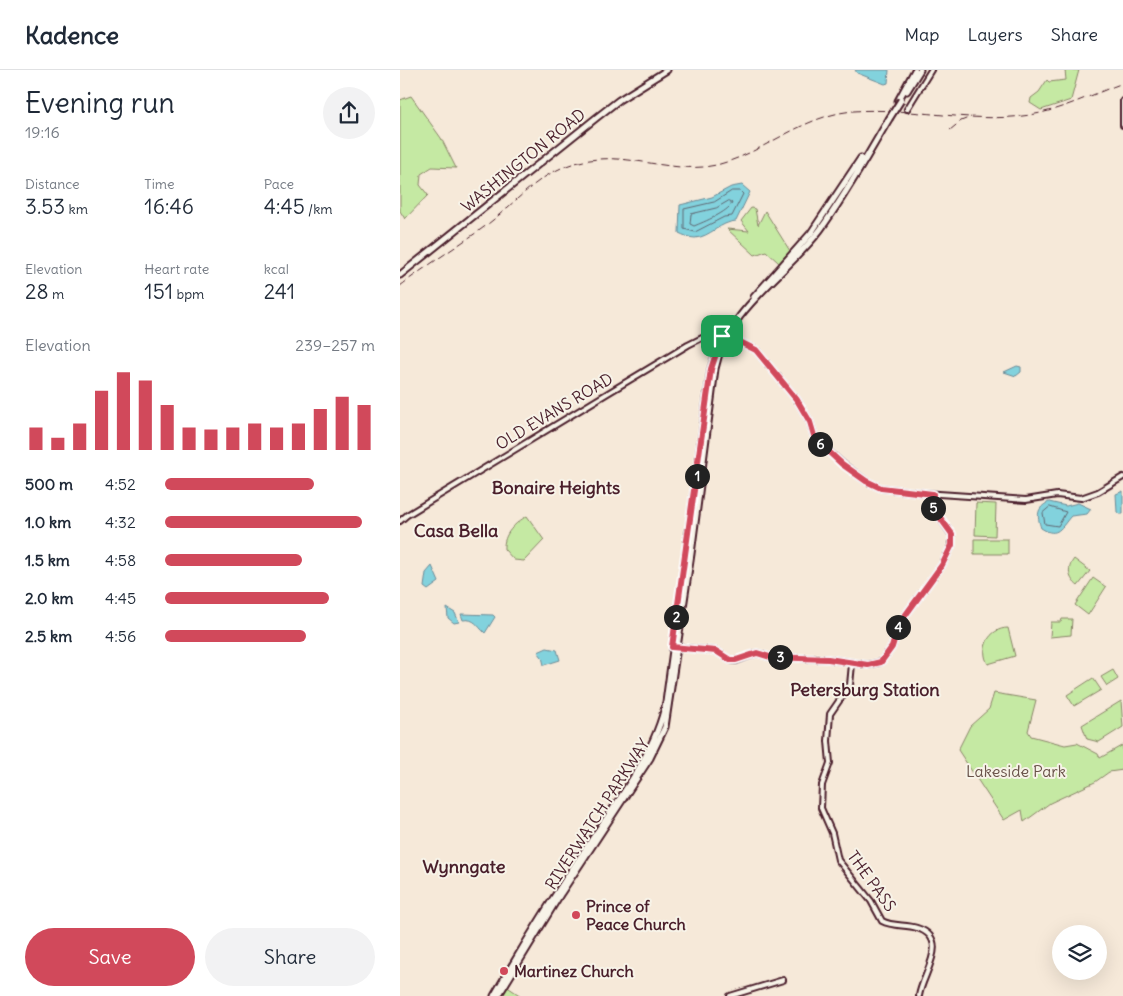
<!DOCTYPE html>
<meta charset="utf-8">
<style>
:root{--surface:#fff;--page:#f2f2f3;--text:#1f2937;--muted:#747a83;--line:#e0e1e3;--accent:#d1495b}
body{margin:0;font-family:Delius,sans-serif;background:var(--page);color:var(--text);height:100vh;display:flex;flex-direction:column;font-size:19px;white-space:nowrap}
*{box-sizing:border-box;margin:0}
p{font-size:16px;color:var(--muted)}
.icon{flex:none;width:28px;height:28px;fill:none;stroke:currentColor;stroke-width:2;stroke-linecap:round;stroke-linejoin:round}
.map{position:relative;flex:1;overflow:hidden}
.side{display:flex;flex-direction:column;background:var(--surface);width:400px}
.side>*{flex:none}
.tools{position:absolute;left:652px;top:855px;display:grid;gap:10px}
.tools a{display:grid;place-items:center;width:55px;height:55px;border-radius:50%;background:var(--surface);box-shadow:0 5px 20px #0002;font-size:25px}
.pin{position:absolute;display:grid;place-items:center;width:42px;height:42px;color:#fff;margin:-21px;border-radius:10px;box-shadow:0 2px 8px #0006}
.km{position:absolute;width:25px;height:25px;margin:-12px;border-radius:50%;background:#222;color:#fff;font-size:14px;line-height:25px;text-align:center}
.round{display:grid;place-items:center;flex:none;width:52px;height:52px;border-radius:26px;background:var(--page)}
.head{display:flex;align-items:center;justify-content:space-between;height:85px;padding:0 25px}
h1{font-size:28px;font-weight:600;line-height:38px}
.figures{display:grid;grid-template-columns:repeat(3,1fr);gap:8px;height:85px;padding:5px 25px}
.figures div{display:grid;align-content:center}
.figures b{font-size:21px;font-weight:600}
.figures small{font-size:14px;font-weight:400}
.figures p{font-size:14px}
.chart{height:140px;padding:10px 25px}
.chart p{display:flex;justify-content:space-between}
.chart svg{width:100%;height:90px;margin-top:5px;stroke:var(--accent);stroke-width:6}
.action{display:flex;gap:10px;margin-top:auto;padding:10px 25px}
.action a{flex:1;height:58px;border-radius:30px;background:var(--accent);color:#fff;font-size:20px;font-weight:600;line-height:58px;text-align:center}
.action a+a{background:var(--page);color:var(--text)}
ul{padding:0 25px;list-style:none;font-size:16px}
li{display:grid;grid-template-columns:80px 60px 1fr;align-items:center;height:38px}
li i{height:12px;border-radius:6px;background:var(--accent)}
header{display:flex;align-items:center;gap:30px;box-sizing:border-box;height:70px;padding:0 25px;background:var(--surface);border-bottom:1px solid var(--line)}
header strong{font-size:24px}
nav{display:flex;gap:28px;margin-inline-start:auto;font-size:18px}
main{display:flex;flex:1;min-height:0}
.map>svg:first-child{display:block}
.green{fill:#c5e9a3;stroke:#888467}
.water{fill:#82d2dd;stroke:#6c8a96}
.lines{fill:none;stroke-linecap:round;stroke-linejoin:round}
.shore{stroke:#606772;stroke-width:1}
.secondary-casing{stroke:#4a1f2b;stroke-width:8}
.primary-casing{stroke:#4a1f2b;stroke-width:9}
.secondary{stroke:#f7f3e8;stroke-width:4}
.primary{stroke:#f7f3e8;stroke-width:5}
.rail{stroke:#4a1f2b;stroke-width:1;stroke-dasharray:8 4;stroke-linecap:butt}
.primary-bridge-casing{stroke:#4a1f2b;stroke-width:9;stroke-linecap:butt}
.primary-bridge{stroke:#f7f3e8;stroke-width:5}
.route-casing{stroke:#fff;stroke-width:10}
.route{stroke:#d1495b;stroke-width:6}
.poi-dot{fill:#d1495b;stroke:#f7f3e8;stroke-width:2}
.labels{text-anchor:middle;stroke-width:4;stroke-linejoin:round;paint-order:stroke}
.street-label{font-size:16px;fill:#4a1f2b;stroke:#f7f3e8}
.park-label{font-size:16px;fill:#695249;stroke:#f7f3e8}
.poi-label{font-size:16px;font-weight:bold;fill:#4a1f2b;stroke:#f7f3e8;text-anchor:start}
.neighbourhood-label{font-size:18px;font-weight:bold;fill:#4a1f2b;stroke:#f7f3e8}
</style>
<header>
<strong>Kadence</strong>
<nav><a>Map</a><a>Layers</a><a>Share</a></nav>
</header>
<main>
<section class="side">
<div class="head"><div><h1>Evening run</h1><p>19:16</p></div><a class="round"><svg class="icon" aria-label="share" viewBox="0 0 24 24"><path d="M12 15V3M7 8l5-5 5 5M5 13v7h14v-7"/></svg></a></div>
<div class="figures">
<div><p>Distance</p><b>3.53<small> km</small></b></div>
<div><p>Time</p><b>16:46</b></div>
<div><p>Pace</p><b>4:45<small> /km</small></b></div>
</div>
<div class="figures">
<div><p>Elevation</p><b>28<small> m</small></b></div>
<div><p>Heart rate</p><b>151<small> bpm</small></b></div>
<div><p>kcal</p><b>241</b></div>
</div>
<div class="chart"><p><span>Elevation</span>239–257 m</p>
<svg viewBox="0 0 160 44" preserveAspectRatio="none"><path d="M5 44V33M15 44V38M25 44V31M35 44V15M45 44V6M55 44V10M65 44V22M75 44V33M85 44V34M95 44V33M105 44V31M115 44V33M125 44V31M135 44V24M145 44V18M155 44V22"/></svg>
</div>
<ul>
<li><b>500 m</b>4:52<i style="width:71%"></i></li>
<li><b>1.0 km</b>4:32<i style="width:94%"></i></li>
<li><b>1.5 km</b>4:58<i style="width:65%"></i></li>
<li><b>2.0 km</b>4:45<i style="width:78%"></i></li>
<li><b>2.5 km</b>4:56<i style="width:67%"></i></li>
</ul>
<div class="action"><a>Save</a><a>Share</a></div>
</section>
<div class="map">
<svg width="723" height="926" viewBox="0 0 723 926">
<rect width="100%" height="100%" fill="#f6e9d9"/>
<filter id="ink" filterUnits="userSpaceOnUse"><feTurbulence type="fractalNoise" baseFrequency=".02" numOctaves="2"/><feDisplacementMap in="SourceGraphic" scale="10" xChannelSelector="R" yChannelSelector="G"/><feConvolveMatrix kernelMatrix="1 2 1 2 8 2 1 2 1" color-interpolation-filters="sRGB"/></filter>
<g filter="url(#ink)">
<path class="green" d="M 665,0 L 679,0 L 671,30 L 641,40 L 630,33 L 631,28 L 639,22 L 647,10 L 649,12 L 666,10 Z
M 11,26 L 41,68 L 56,98 L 32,97 L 21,104 L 20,115 L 28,125 L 5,149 L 0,141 L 0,30 Z
M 351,138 L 355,139 L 358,155 L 365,141 L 390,181 L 379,193 L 366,181 L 355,185 L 327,159 L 349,161 L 341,151 Z
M 576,433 L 596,434 L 595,466 L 575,465 Z
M 127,446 L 144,470 L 124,491 L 114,490 L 104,479 C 103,464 115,453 127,446 Z
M 574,469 L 608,469 L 608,484 L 574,484 Z
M 674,489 L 690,501 L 678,516 C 669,509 666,499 674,489 Z
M 693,508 L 706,517 L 688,545 L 675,535 Z
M 662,549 L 672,549 L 671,565 L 650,567 L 651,552 L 661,552 Z
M 608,558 L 615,586 L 588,594 C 579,579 589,558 608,558 Z
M 713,600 L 718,609 L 707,616 L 701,607 Z
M 693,608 L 701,620 L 674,636 L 667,625 Z
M 594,623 L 636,630 L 628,661 L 631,666 L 665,675 L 677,673 L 698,684 L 700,688 L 723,675 L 723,700 L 709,702 L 695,712 L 650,733 L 624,752 L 622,740 L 604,750 L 558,680 L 570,656 L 589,639 Z
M 721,631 L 723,657 L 699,672 L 687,669 L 682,655 Z
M 106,916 L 121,926 L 100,926 Z"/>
<path class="water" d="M 455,0 L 489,0 L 488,13 L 485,14 L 457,3 Z
M 342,115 L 350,122 L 336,151 C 320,152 310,167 295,168 C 290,168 283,165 279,163 L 280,135 L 312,127 L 331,117 Z
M 617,296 L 621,297 L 621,302 L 616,306 L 604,302 Z
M 723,421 L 723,444 L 720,444 L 717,442 L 716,424 Z
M 649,432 L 666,436 L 678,433 L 691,439 L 687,444 L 671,446 C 661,457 658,469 641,458 C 637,446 636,438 649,432 Z
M 32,496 L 39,512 L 28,520 L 24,517 L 26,503 Z
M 47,538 L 55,543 L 59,552 L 54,553 L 48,548 Z
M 61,544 L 93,545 L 95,547 L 85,563 C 77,556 75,548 63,550 Z
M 147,578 L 157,580 L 160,590 L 144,595 L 142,587 L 138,582 Z"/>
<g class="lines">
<path class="shore" d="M 332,121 L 340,121 L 343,124 L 332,146 L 324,147 L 295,162 L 284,159 L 284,139 L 314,132 Z
M 329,131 L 332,133 C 328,142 304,152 294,156 L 290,154 L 291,144 L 316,138 Z
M 650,437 L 666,442 L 658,456 L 645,454 L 643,443 Z"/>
<g class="secondary-casing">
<path id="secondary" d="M 723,31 L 723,55
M 507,39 L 531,0
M 0,451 L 7,445 C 101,388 194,331 288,275 L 302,268 L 322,266 L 336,270 L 356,280 L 397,330 L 410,352 L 415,369 L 443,394 L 466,411 L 481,418 L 524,423 L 626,430 L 657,425 L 681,428 L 698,422 L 723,407
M 275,577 L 316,581 L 330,590 L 336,591 L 357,583 L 370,587 L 428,589 L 468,595 L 481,592 L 492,577 L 499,554 L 542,495 L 552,475 L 552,465 L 533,438 L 533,424
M 452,594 L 450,615 L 430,644 L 428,671 L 430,693 L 422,715 L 421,738 L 432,763 L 438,790 L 471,831 L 482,851 C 493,857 506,854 517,858 C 552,869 522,904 519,926
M 330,926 L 383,910"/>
</g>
<g class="primary-casing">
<path id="primary" d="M 507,21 L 520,0
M 498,31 L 515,0
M 0,205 L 196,48 L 219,30 L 267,0
M 354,227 L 411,163 L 461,88
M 94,926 C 126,871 159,818 195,765 C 221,727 257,678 266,632 L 311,299 L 320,270 L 327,259
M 98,926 L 161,823 L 250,688 L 265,657 L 291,484 L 315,299 C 326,240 386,205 420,160 C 446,125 467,86 489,49"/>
</g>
<use href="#secondary" class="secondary"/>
<use href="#primary" class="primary"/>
<path class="rail" d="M 550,60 L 561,51 L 571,47
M 0,216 C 26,196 53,179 80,160 C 122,130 142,93 199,89 C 239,86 280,105 320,94 C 367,81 403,45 454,41 C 512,37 572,54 630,45 C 662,40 693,24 723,13"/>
<g class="primary-bridge-casing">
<path id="primary-bridge" d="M 489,49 L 501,30"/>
</g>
<use href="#primary-bridge" class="primary-bridge"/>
</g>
</g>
<g class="lines" filter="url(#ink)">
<g class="route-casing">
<path id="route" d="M 322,266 L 336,270 L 356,280 L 397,330 L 410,352 L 415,369 L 442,394 L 466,411 L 481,418 L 533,424 L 533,438 L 552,464 L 552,475 L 542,495 L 499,554 L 492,577 L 481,592 L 468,595 L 428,589 L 370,587 L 357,583 L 336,590 L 330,590 L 316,581 L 272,577 L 311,299 Z"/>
</g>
<use href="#route" class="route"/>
</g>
<g class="poi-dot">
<circle cx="176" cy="845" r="5"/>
<circle cx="104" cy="901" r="5"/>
</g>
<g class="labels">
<g class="street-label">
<text transform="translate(123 90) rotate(-39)" y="6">WASHINGTON ROAD</text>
<text transform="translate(154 341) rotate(-31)" y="6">OLD EVANS ROAD</text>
<text transform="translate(197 744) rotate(-57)" y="6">RIVERWATCH PARKWAY</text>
<text transform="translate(472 811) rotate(54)" y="6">THE PASS</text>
</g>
<g class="park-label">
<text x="616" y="707">Lakeside Park</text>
</g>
<g class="poi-label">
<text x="186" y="842">Prince of<tspan x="186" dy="18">Peace Church</tspan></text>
<text x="114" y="907">Martinez Church</text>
</g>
<g class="neighbourhood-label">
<text x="156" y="424">Bonaire Heights</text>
<text x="56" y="467">Casa Bella</text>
<text x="465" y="626">Petersburg Station</text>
<text x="64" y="803">Wynngate</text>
</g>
</g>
</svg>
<div class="tools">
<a><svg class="icon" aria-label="layers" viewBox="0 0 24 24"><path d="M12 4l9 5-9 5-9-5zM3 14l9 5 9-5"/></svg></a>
</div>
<div class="pin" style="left:322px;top:266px;background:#1e9e55"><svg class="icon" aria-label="arrive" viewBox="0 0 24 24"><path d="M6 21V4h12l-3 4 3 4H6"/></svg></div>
<b class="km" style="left:297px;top:406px">1</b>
<b class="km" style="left:276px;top:547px">2</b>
<b class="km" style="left:380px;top:587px">3</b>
<b class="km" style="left:498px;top:557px">4</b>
<b class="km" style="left:533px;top:438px">5</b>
<b class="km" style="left:420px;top:374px">6</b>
</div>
</main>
